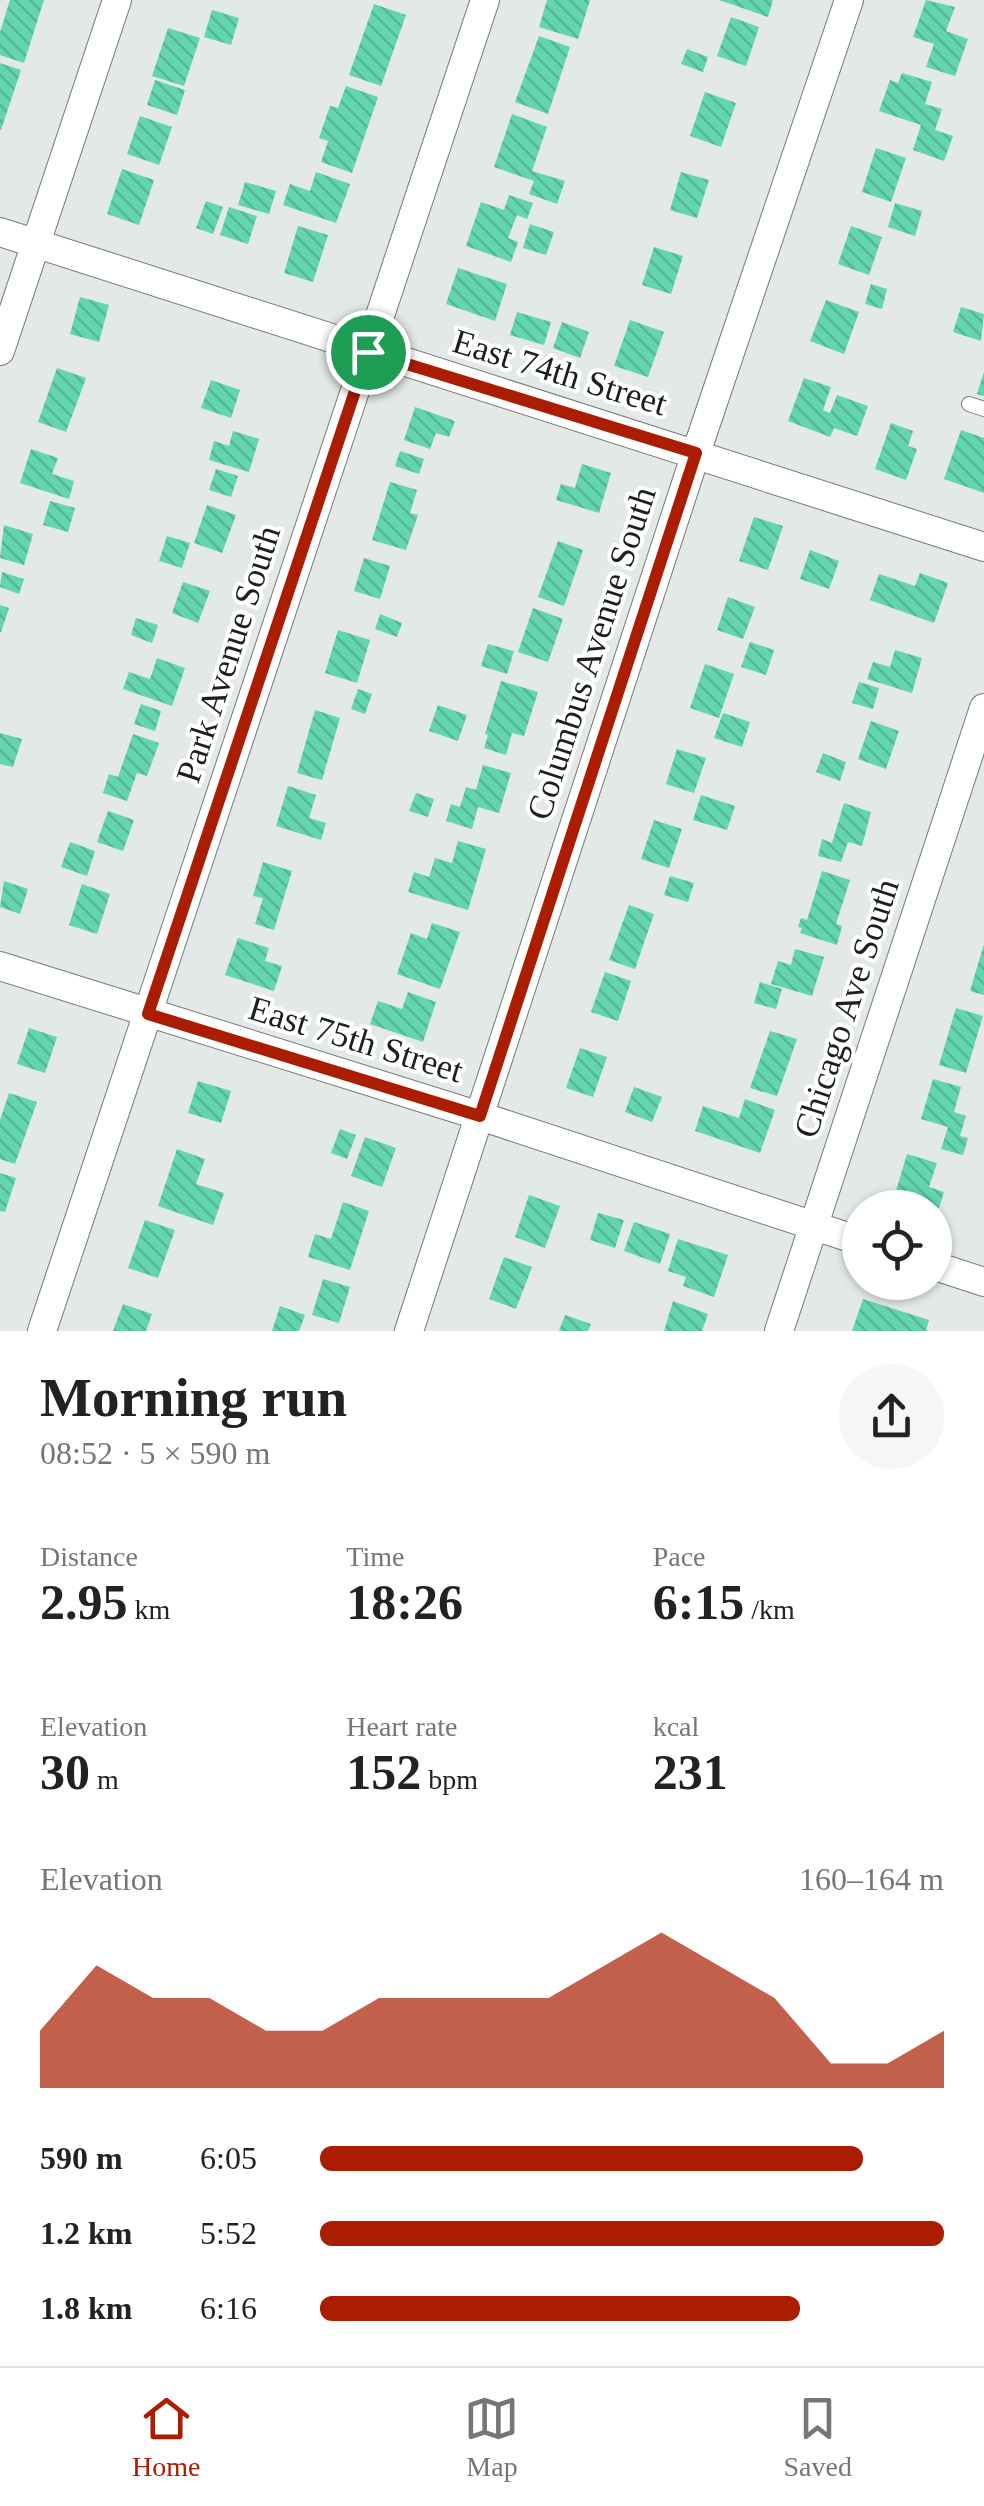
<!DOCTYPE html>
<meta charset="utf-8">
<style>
:root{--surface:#fff;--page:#f6f6f6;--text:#222;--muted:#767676;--line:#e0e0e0;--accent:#ab1d01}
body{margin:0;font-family:Georgia,serif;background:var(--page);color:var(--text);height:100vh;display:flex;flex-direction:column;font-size:38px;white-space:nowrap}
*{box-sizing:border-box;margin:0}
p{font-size:32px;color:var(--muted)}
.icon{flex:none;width:55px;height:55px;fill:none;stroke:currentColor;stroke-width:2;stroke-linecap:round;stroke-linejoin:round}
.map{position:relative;height:1331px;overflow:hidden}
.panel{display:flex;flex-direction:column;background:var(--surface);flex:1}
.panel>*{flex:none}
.fabs{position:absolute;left:842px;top:1190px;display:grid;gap:20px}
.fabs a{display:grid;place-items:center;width:110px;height:110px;border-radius:50%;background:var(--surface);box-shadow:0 2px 8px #0004;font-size:50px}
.pin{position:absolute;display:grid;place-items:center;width:85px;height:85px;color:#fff;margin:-42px;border:5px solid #fff;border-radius:50%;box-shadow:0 2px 10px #0007}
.round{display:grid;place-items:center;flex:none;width:105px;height:105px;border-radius:52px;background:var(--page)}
.summary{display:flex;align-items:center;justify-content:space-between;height:170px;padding:0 40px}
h1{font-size:55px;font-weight:600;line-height:75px}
.metrics{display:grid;grid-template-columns:repeat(3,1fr);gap:15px;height:170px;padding:10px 40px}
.metrics div{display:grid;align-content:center}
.metrics b{font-size:50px;font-weight:600}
.metrics small{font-size:28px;font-weight:400}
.metrics p{font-size:28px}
.chart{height:280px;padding:20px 40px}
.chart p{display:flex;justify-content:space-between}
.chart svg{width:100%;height:180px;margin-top:10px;fill:var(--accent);opacity:.7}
ul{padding:0 40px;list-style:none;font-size:32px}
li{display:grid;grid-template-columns:160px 120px 1fr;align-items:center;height:75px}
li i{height:25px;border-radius:12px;background:var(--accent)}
.dock{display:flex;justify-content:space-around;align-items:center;height:140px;border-top:2px solid var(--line);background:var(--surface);font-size:28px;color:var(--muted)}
.dock a{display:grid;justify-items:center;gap:5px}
.dock .active{color:var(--accent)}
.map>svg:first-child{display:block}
.building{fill:url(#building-back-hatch)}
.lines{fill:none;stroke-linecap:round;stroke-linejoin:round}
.lane-casing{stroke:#747a77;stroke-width:16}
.street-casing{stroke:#747a77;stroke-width:30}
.lane{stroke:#fff;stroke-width:14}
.street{stroke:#fff;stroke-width:28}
.route-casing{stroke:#fff;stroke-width:20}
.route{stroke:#ab1d01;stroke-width:12}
.labels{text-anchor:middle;stroke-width:8;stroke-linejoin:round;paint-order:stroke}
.street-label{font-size:35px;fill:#1d1f1e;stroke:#fff}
</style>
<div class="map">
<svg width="984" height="1331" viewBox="0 0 984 1331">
<defs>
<pattern id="building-back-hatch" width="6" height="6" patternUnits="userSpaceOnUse" patternTransform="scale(2.5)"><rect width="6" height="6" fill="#63d5b0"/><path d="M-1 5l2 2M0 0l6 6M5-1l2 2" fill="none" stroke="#56b697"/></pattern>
</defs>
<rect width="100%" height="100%" fill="#e3e9e6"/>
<path class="building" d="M 10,0 L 44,0 L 24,63 L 0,55 L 0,32 Z
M 547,0 L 590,0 L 578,39 L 539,27 Z
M 719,0 L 773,0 L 768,17 Z
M 926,0 L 955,7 L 946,31 L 968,39 L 955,76 L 926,67 L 934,44 L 913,37 Z
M 374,4 L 406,15 L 381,86 L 349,75 Z
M 212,10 L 239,18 L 231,45 L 204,37 Z
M 731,17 L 759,27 L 746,66 L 717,56 Z
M 168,28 L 200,38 L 184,86 L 152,76 Z
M 539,36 L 570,47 L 548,114 L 515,102 Z
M 687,49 L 708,57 L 703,72 L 681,64 Z
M 0,63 L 21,70 L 1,130 L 0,130 Z
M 902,73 L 932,82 L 925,104 L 942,109 L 935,130 L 953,136 L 944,161 L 913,150 L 921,125 L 879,111 L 890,80 L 898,83 Z
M 155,80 L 185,90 L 177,115 L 147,105 Z
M 346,86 L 378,97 L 352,173 L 321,162 L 328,141 L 319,138 L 330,106 L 338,108 Z
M 705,92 L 736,103 L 721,147 L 690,136 Z
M 512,114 L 547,127 L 532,171 L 565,181 L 557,204 L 529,194 L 534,181 L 494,167 Z
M 140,116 L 172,127 L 159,165 L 127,154 Z
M 876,148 L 906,158 L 891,202 L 862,192 Z
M 122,169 L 154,180 L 139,225 L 107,214 Z
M 316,172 L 350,184 L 336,223 L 283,205 L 290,184 L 310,191 Z
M 681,172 L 709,180 L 697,218 L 670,210 Z
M 245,182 L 276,191 L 269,214 L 238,205 Z
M 509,195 L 533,203 L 527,219 L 517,215 L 508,238 L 518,242 L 511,262 L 466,246 L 481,202 L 504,210 Z
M 206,201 L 223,207 L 213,234 L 196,228 Z
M 895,203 L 922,211 L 915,236 L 888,227 Z
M 229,207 L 257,216 L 248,244 L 220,235 Z
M 530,224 L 554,232 L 546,255 L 523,248 Z
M 298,226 L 328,235 L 313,282 L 284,273 Z
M 851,226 L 882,237 L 869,275 L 838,264 Z
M 654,247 L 683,256 L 671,294 L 642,285 Z
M 458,268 L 507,284 L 495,321 L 446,304 Z
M 871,284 L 887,289 L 882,309 L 865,304 Z
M 80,297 L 109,305 L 99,342 L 70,334 Z
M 826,300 L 859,312 L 844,354 L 810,341 Z
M 961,307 L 984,314 L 981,341 L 953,332 Z
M 517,312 L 551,322 L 544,345 L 510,335 Z
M 630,320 L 664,332 L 648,377 L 614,366 Z
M 562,322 L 589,332 L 580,358 L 553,348 Z
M 57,368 L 86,378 L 66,432 L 38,422 Z
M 984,372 L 984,396 L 977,394 Z
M 804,378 L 831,387 L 823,410 L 830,413 L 837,395 L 868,406 L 857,436 L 834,428 L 830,437 L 788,421 Z
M 211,380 L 240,390 L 231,418 L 201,408 Z
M 415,407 L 455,421 L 449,437 L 436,433 L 430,449 L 404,440 Z
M 891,423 L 913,431 L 908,446 L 917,449 L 906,480 L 875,469 Z
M 961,430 L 984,438 L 984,493 L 944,479 Z
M 233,431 L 259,439 L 249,472 L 209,460 L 214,441 L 229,446 Z
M 31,449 L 58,458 L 52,474 L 74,481 L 69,499 L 20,483 Z
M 400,451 L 424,459 L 419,474 L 395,466 Z
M 582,464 L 611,473 L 599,513 L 556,500 L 561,484 L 575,488 Z
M 216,469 L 238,476 L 231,497 L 209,490 Z
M 390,482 L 417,490 L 410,513 L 418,515 L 406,550 L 372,540 Z
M 50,501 L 75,508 L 68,532 L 43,525 Z
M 207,505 L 236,515 L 222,553 L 194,543 Z
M 754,517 L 783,526 L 768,570 L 739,561 Z
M 4,525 L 33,534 L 24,565 L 0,558 Z
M 167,536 L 190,543 L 182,568 L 159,561 Z
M 558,541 L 583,550 L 564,606 L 538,597 Z
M 810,550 L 839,561 L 829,589 L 800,579 Z
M 364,558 L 390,566 L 380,599 L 354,591 Z
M 2,572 L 24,579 L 19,594 L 0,587 Z
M 920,573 L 948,583 L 934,623 L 870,600 L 879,574 L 915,586 Z
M 183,582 L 210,591 L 198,623 L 172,613 Z
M 728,597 L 755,607 L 743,639 L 717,630 Z
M 0,605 L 9,608 L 1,632 L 0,632 Z
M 533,608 L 563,619 L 548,662 L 518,652 Z
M 380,614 L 402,623 L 397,637 L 375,629 Z
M 136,618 L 158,625 L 152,643 L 131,635 Z
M 338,630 L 370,640 L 357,683 L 325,673 Z
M 750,642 L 774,650 L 766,675 L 741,667 Z
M 488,644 L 514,651 L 507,674 L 481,666 Z
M 895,650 L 922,658 L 912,693 L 867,679 L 873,662 L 890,667 Z
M 157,658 L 185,668 L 172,706 L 123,689 L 129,672 L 150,679 Z
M 705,664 L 734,674 L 719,718 L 690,708 Z
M 501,681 L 538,692 L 524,736 L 512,733 L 506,755 L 484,748 L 488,735 L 485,734 Z
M 859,682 L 879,688 L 873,709 L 852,703 Z
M 358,689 L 372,694 L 365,714 L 351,709 Z
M 141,704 L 161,711 L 155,731 L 134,724 Z
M 438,705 L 467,715 L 458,741 L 429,731 Z
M 315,710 L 340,718 L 322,780 L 297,773 Z
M 723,713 L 750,722 L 742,747 L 714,738 Z
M 871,721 L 899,731 L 886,769 L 858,759 Z
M 0,733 L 22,739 L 13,767 L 0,764 Z
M 133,734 L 159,743 L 147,776 L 137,773 L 127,801 L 103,793 L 109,774 L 118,777 Z
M 677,749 L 706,758 L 694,793 L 666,784 Z
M 823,753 L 846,762 L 840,781 L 816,772 Z
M 483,765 L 511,773 L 499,813 L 478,807 L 472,829 L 446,821 L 451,804 L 460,807 L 466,787 L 476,790 Z
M 288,786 L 316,795 L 309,818 L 326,823 L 321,840 L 276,826 Z
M 416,793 L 434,799 L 428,817 L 409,811 Z
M 701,795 L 735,806 L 727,830 L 693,820 Z
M 844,803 L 871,812 L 862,846 L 848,842 L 841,862 L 818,856 L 822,839 L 832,843 Z
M 108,811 L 134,820 L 123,851 L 97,842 Z
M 654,820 L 682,829 L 669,868 L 641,859 Z
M 458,841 L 486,849 L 468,910 L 408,892 L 414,872 L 429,877 L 435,858 L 452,863 Z
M 70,842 L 95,851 L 87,876 L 61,867 Z
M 263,862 L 292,871 L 274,930 L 255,924 L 263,898 L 253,896 Z
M 822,871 L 850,880 L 836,924 L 842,926 L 837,945 L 800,933 L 802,928 L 798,927 L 801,918 L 807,920 Z
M 670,876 L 694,883 L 688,902 L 664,895 Z
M 4,881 L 28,889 L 20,914 L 0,907 Z
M 82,884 L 110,894 L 97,934 L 69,925 Z
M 629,905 L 654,914 L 635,969 L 609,960 Z
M 432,923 L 460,932 L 440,989 L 397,974 L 411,933 L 427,939 Z
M 238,938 L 269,948 L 265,961 L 282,966 L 274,991 L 225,975 Z
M 984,944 L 984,995 L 970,991 Z
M 795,949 L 824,957 L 812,996 L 771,984 L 778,961 L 791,965 Z
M 605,972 L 631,981 L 618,1021 L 591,1012 Z
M 760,982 L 782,989 L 776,1009 L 754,1003 Z
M 408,992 L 436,1002 L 423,1042 L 370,1024 L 378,1001 L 402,1009 Z
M 956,1008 L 983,1016 L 966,1073 L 939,1065 Z
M 29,1028 L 57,1037 L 45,1073 L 17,1064 Z
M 770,1031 L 797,1039 L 777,1096 L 750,1088 Z
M 580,1048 L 607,1057 L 593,1097 L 566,1088 Z
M 933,1079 L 961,1087 L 954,1112 L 966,1116 L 960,1136 L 968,1138 L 963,1155 L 941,1149 L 948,1127 L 921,1119 Z
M 198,1081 L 231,1091 L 221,1123 L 188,1113 Z
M 634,1087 L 662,1097 L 652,1122 L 625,1112 Z
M 9,1093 L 37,1102 L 15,1164 L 0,1159 L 0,1120 Z
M 745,1099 L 775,1110 L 760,1153 L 695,1131 L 703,1106 L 739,1118 Z
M 340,1129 L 356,1135 L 347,1159 L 331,1153 Z
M 365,1137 L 396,1148 L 382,1187 L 351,1176 Z
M 177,1149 L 205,1159 L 196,1184 L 224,1193 L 213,1225 L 158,1206 Z
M 907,1154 L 937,1163 L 929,1187 L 944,1192 L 939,1208 L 895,1194 Z
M 0,1173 L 16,1178 L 5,1212 L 0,1211 Z
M 529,1195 L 560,1206 L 545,1248 L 515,1237 Z
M 343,1202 L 369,1211 L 350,1270 L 308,1257 L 315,1234 L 331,1239 Z
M 598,1213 L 624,1220 L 615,1248 L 590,1240 Z
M 145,1220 L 175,1230 L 158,1278 L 128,1268 Z
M 634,1222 L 670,1234 L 660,1264 L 624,1251 Z
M 678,1239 L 728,1255 L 714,1297 L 683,1286 L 686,1277 L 668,1271 Z
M 504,1257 L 532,1267 L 516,1309 L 489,1299 Z
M 323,1279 L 350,1287 L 339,1323 L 312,1315 Z
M 863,1299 L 929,1320 L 926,1331 L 852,1331 Z
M 673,1301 L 708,1314 L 702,1331 L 664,1331 Z
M 123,1304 L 152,1314 L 146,1331 L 113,1331 Z
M 280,1306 L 305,1315 L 299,1331 L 272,1331 Z
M 565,1315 L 591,1324 L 588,1331 L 559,1331 Z"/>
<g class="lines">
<g class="lane-casing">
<path id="lane" d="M 969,404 L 984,409"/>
</g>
<g class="street-casing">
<path id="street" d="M 0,232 L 984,547
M 0,351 L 117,0
M 0,966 L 480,1116 L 860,1241
M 935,1266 L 984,1282
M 42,1331 L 485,0
M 409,1331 L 696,453 L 849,0
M 779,1331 L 984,708"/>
</g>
<use href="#lane" class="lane"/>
<use href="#street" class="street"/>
</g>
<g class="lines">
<g class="route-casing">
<path id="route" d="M 368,352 L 696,453 L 480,1116 L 148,1014 Z"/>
</g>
<use href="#route" class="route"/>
</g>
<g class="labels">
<g class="street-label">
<text transform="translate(560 372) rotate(17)" y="12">East 74th Street</text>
<text transform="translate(591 653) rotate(-72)" y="12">Columbus Avenue South</text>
<text transform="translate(228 654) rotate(-72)" y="12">Park Avenue South</text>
<text transform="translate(846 1008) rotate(-72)" y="12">Chicago Ave South</text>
<text transform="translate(356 1039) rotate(17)" y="12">East 75th Street</text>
</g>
</g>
</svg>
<div class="fabs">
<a><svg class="icon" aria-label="locate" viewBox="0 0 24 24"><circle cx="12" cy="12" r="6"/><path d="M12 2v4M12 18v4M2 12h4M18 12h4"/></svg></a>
</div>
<div class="pin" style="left:368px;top:352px;background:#1e9e55"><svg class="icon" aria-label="arrive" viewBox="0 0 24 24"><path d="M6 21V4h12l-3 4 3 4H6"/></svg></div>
</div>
<section class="panel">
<div class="summary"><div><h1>Morning run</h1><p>08:52 · 5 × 590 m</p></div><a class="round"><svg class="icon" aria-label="share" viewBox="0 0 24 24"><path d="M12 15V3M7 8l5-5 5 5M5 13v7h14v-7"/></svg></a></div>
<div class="metrics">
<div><p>Distance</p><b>2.95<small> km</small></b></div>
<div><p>Time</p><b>18:26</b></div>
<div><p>Pace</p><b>6:15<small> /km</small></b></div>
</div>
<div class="metrics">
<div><p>Elevation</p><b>30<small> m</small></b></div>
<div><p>Heart rate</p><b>152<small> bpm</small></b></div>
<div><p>kcal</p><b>231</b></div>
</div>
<div class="chart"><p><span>Elevation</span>160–164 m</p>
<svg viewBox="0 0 160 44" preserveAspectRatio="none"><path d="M0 44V30L10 14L20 22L30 22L40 30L50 30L60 22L70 22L80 22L90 22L100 14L110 6L120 14L130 22L140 38L150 38L160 30V44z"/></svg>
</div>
<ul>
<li><b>590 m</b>6:05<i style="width:87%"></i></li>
<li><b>1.2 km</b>5:52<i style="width:100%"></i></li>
<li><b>1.8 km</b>6:16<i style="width:77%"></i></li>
</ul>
</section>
<nav class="dock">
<a class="active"><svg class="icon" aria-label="home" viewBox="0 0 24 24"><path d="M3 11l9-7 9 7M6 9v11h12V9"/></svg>Home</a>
<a><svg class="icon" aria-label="map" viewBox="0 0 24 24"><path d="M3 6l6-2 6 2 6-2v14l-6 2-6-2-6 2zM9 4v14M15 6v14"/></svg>Map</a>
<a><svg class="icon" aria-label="saved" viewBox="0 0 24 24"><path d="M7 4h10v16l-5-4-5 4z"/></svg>Saved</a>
</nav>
